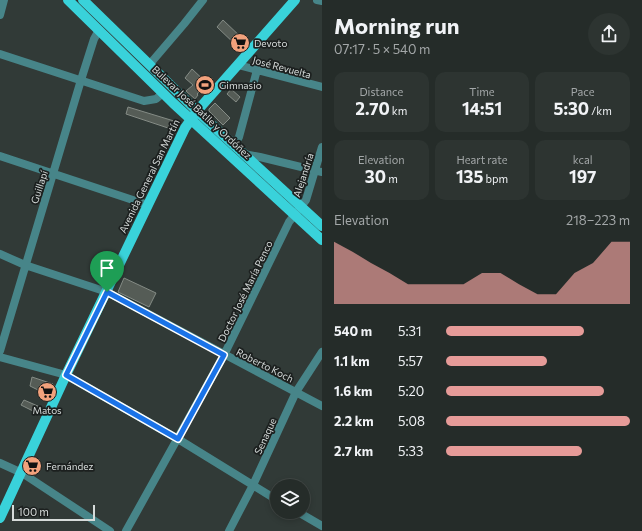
<!DOCTYPE html>
<meta charset="utf-8">
<style>
:root{--surface:#252c29;--page:#2d3431;--text:#f1f3f6;--muted:#a3a7a8;--line:#424846;--accent:#e69b98}
body{margin:0;font-family:Commissioner,sans-serif;background:var(--page);color:var(--text);height:100vh;display:flex;flex-direction:column;font-size:15px;white-space:nowrap}
*{box-sizing:border-box;margin:0}
p{font-size:13px;color:var(--muted)}
.icon{flex:none;width:22px;height:22px;fill:none;stroke:currentColor;stroke-width:2;stroke-linecap:round;stroke-linejoin:round}
.map{position:relative;flex:1;overflow:hidden}
.drawer{display:flex;flex-direction:column;background:var(--surface);width:320px}
.drawer>*{flex:none}
.buttons{position:absolute;left:270px;top:479px;display:grid;gap:8px}
.buttons a{display:grid;place-items:center;width:40px;height:40px;border-radius:50%;background:var(--surface);box-shadow:0 2px 6px #0003,0 0 0 1px var(--line);font-size:20px}
.scale{position:absolute;left:12px;bottom:10px;width:83px;box-sizing:border-box;padding-left:4px;border:2px solid #d6dbda;border-top:0;font-size:11px;line-height:14px;white-space:nowrap;color:#d6dbda;-webkit-text-stroke:3px #1c201f;paint-order:stroke}
.pin{position:absolute;display:grid;place-items:center;width:34px;height:34px;color:#fff;margin:-41px -17px;border-radius:50% 50% 50% 0;rotate:-45deg;box-shadow:0 0 4px #0007}
.pin .icon{rotate:45deg}
.round{display:grid;place-items:center;flex:none;width:42px;height:42px;border-radius:21px;background:var(--page)}
.head{display:flex;align-items:center;justify-content:space-between;height:68px;padding:0 12px}
h1{font-size:22px;font-weight:700;line-height:30px}
.figures{display:grid;grid-template-columns:repeat(3,1fr);gap:6px;height:68px;padding:4px 12px}
.figures div{display:grid;align-content:center;border-radius:10px;background:var(--page);text-align:center}
.figures b{font-size:17px;font-weight:700}
.figures small{font-size:11px;font-weight:400}
.figures p{font-size:11px}
.chart{height:112px;padding:8px 12px}
.chart p{display:flex;justify-content:space-between}
.chart svg{width:100%;height:72px;margin-top:4px;fill:var(--accent);opacity:.7}
ul{padding:0 12px;list-style:none;font-size:13px}
li{display:grid;grid-template-columns:64px 48px 1fr;align-items:center;height:30px}
li i{height:10px;border-radius:5px;background:var(--accent)}
main{display:flex;flex:1;min-height:0}
.map>svg:first-child{display:block}
.building{fill:#555c56;stroke:#848b85}
.lines{fill:none;stroke-linecap:round;stroke-linejoin:round}
.minor{stroke:#478589;stroke-width:8}
.major{stroke:#39d2da;stroke-width:10}
.route-casing{stroke:#fff;stroke-width:8}
.route{stroke:#1a73e8;stroke-width:5}
.labels{text-anchor:middle;stroke-width:3.5;stroke-linejoin:round;paint-order:stroke}
.poi-label{font-size:10px;fill:#d6dbda;stroke:#1c201f;text-anchor:start}
.street-label{font-size:10px;fill:#d6dbda;stroke:#1c201f}
</style>
<main>
<div class="map">
<svg width="322" height="531" viewBox="0 0 322 531">
<rect width="100%" height="100%" fill="#313a37"/>
<path class="building" d="M 223,20 L 244,40 L 238,47 L 217,27 Z
M 192,69 L 208,84 L 197,94 L 198,95 L 195,99 L 186,91 L 193,85 L 185,78 Z
M 231,89 L 240,97 L 236,102 L 227,94 Z
M 215,103 L 230,118 L 223,125 L 209,111 L 209,109 Z
M 128,107 L 174,121 L 171,129 L 126,114 Z
M 124,278 L 156,293 L 149,307 L 118,292 Z
M 32,377 L 53,384 L 48,395 L 30,386 Z
M 24,400 L 40,407 L 37,413 L 21,405 Z"/>
<g class="lines">
<path class="minor" d="M 317,0 L 322,1
M 0,15 L 4,0
M 0,54 L 144,101 L 156,99 L 163,93
M 149,65 L 184,24 L 203,0
M 238,65 L 322,87
M 234,146 L 239,137 L 257,70
M 244,154 L 260,157 L 322,172
M 0,156 L 148,205
M 0,254 L 25,265 L 107,292 L 322,406
M 0,351 L 81,80 L 94,39 L 99,30
M 0,357 L 66,375 L 178,439 L 277,500
M 0,463 L 22,473 L 110,531
M 298,512 L 322,526
M 126,531 L 224,355 L 289,222 L 306,200 L 322,147
M 229,531 L 253,485 L 296,392 L 322,352"/>
<path class="major" d="M 68,0 L 173,103 L 322,240
M 83,0 L 197,111 L 322,226
M 0,518 L 66,375 L 185,128 L 197,111 L 295,0"/>
</g>
<g class="lines">
<g class="route-casing">
<path id="route" d="M 107,292 L 224,355 L 178,439 L 66,375 Z"/>
</g>
<use href="#route" class="route"/>
</g>
<defs>
<g id="supermarket-disc" transform="scale(1)"><circle r="9.5" fill="#f1a17c" stroke="#1c201f"/><path d="M-6-5.5h2.5l.6 2H6L4.5 2H-2.5L-4.4-4H-6ZM-1.5 3.2a1.3 1.3 0 1 0 .1 0ZM3 3.2a1.3 1.3 0 1 0 .1 0Z" fill="#111"/></g>
<g id="stadium-disc" transform="scale(1)"><circle r="9.5" fill="#f1a17c" stroke="#1c201f"/><path d="M0-5a6.5 5 0 1 0 0 10a6.5 5 0 1 0 0-10ZM-3.5-1.8h7v3.6h-7Z" fill="#111"/></g>
</defs>
<g fill-rule="evenodd">
<use href="#supermarket-disc" x="240" y="43"/>
<use href="#stadium-disc" x="205" y="85"/>
<use href="#supermarket-disc" x="47" y="392"/>
<use href="#supermarket-disc" x="32" y="466"/>
</g>
<g class="labels">
<g class="poi-label">
<text x="254" y="47">Devoto</text>
<text x="219" y="89">Gimnasio</text>
<text x="47" y="414" text-anchor="middle">Matos</text>
<text x="46" y="470">Fernández</text>
</g>
<g class="street-label">
<text transform="translate(282 67) rotate(15)" y="4">José Revuelta</text>
<text transform="translate(202 112) rotate(43)" y="4">Bulevar José Batlle y Ordóñez</text>
<text transform="translate(303 175) rotate(-72)" y="4">Alejandría</text>
<text transform="translate(149 176) rotate(-64)" y="4">Avenida General San Martín</text>
<text transform="translate(39 187) rotate(-72)" y="4">Guillapí</text>
<text transform="translate(245 291) rotate(-64)" y="4">Doctor José María Penco</text>
<text transform="translate(265 365) rotate(27)" y="4">Roberto Koch</text>
<text transform="translate(265 436) rotate(-65)" y="4">Senaque</text>
</g>
</g>
</svg>
<div class="buttons">
<a><svg class="icon" aria-label="layers" viewBox="0 0 24 24"><path d="M12 4l9 5-9 5-9-5zM3 14l9 5 9-5"/></svg></a>
</div>
<div class="scale">100 m</div>
<div class="pin" style="left:107px;top:292px;background:#1e9e55"><svg class="icon" aria-label="arrive" viewBox="0 0 24 24"><path d="M6 21V4h12l-3 4 3 4H6"/></svg></div>
</div>
<section class="drawer">
<div class="head"><div><h1>Morning run</h1><p>07:17 · 5 × 540 m</p></div><a class="round"><svg class="icon" aria-label="share" viewBox="0 0 24 24"><path d="M12 15V3M7 8l5-5 5 5M5 13v7h14v-7"/></svg></a></div>
<div class="figures">
<div><p>Distance</p><b>2.70<small> km</small></b></div>
<div><p>Time</p><b>14:51</b></div>
<div><p>Pace</p><b>5:30<small> /km</small></b></div>
</div>
<div class="figures">
<div><p>Elevation</p><b>30<small> m</small></b></div>
<div><p>Heart rate</p><b>135<small> bpm</small></b></div>
<div><p>kcal</p><b>197</b></div>
</div>
<div class="chart"><p><span>Elevation</span>218–223 m</p>
<svg viewBox="0 0 160 44" preserveAspectRatio="none"><path d="M0 44V6L10 12L20 19L30 25L40 32L50 32L60 32L70 32L80 25L90 25L100 32L110 38L120 38L130 25L140 19L150 6L160 6V44z"/></svg>
</div>
<ul>
<li><b>540 m</b>5:31<i style="width:75%"></i></li>
<li><b>1.1 km</b>5:57<i style="width:55%"></i></li>
<li><b>1.6 km</b>5:20<i style="width:86%"></i></li>
<li><b>2.2 km</b>5:08<i style="width:100%"></i></li>
<li><b>2.7 km</b>5:33<i style="width:74%"></i></li>
</ul>
</section>
</main>
